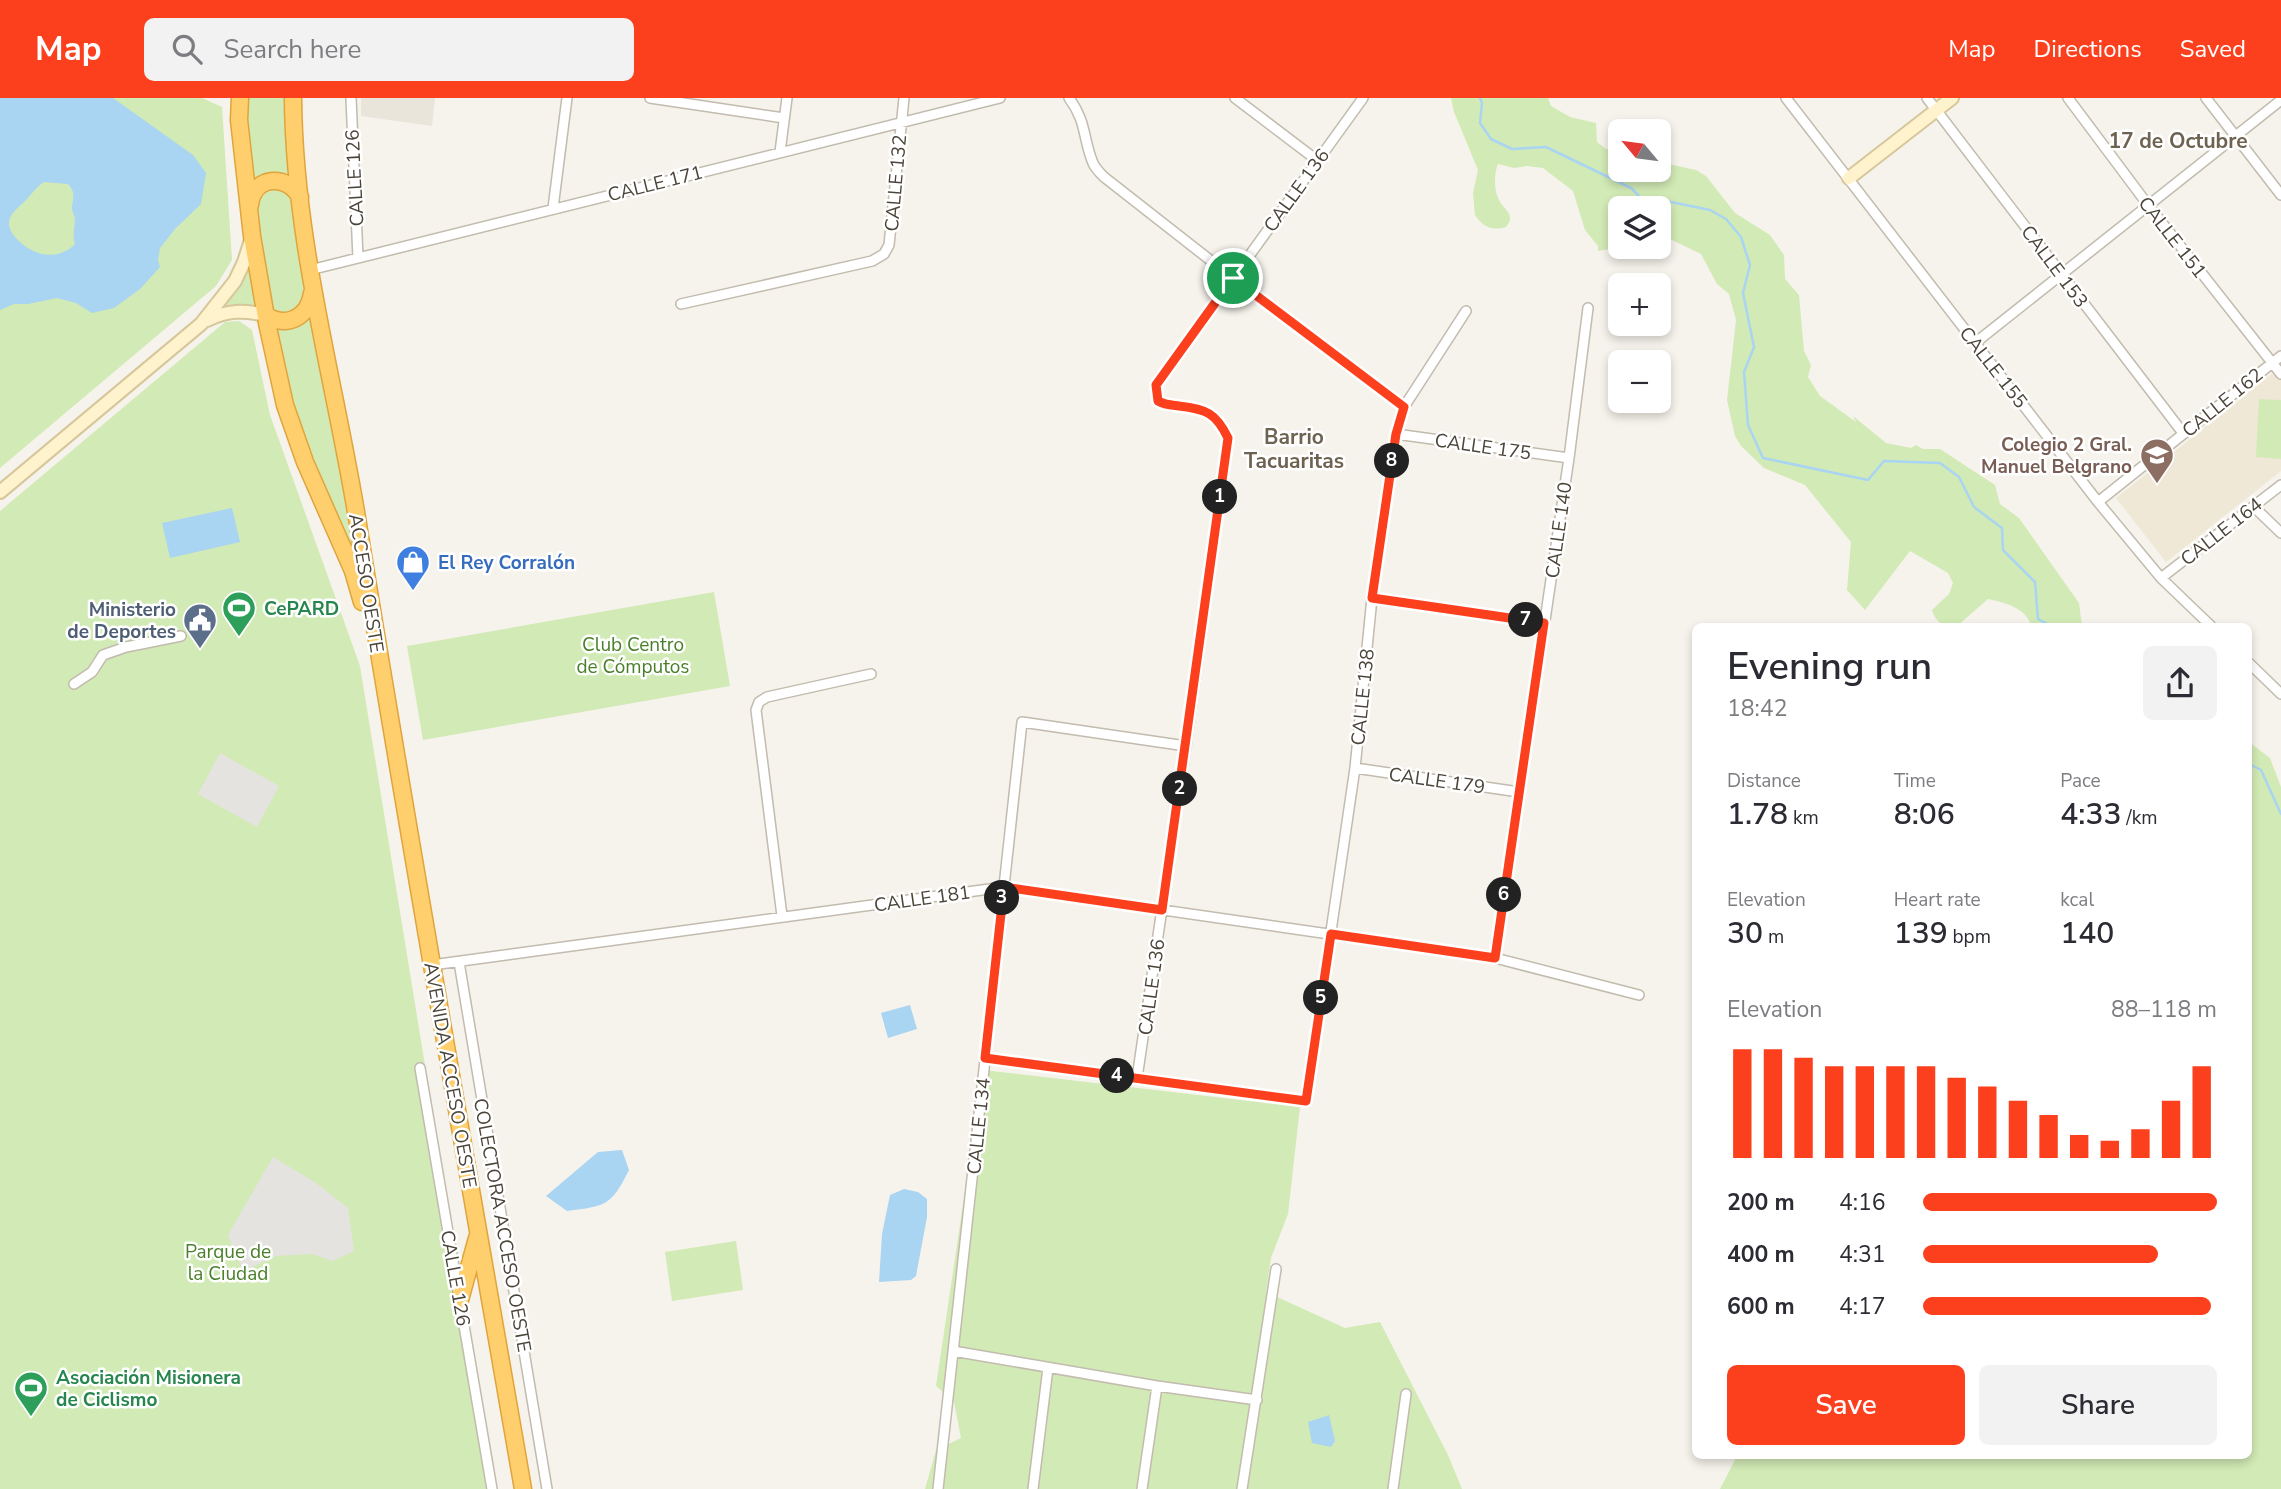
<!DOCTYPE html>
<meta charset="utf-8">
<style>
:root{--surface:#fff;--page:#f2f2f3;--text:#2b2b33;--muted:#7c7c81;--accent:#fc3f1d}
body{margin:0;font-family:"Nunito Sans",sans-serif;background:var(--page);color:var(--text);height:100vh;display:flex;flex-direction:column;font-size:26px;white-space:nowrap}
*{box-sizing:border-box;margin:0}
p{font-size:23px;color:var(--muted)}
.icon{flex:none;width:38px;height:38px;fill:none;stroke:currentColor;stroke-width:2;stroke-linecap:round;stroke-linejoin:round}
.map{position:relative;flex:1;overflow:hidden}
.side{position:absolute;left:1692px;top:525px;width:560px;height:836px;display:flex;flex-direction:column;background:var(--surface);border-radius:10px;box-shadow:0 4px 10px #0003}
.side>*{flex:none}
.needle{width:46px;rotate:299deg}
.controls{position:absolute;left:1608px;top:21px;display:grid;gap:14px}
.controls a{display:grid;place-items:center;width:63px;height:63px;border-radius:10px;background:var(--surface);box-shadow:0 4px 10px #0003;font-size:35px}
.pin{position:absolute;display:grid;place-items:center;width:60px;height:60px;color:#fff;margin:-30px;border:4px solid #fff;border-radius:50%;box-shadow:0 2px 7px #0007}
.km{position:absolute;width:35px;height:35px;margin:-18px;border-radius:50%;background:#222;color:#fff;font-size:19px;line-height:35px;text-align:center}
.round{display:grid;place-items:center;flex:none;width:74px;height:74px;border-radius:10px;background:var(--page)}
.headline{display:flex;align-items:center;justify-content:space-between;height:119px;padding:0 35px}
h1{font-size:38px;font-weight:600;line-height:52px}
.stats{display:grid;grid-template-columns:repeat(3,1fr);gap:10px;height:119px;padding:7px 35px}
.stats div{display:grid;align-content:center}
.stats b{font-size:30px;font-weight:600}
.stats small{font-size:19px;font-weight:400}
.stats p{font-size:19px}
.chart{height:196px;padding:14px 35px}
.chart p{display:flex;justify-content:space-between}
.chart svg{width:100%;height:126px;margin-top:7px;stroke:var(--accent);stroke-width:6}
.button{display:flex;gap:14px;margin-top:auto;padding:14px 35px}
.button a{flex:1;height:80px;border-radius:10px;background:var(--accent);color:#fff;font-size:28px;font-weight:600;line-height:80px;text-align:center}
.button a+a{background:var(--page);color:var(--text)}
ul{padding:0 35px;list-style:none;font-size:23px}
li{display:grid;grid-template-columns:112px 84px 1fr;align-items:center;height:52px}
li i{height:18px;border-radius:9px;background:var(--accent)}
header{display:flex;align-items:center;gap:42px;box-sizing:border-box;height:98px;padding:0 35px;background:var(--accent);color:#fff}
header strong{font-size:33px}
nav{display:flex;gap:38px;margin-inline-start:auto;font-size:24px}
.search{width:490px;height:63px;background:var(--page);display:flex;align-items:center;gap:18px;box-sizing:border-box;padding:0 24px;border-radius:10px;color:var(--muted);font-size:26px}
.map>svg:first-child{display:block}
.residential{fill:#eae5da}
.education{fill:#efe8d6}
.green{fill:#d2eab5}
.parking{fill:#e5e3e0}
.water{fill:#a9d4f2;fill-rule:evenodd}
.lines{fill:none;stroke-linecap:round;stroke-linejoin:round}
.stream{stroke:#a9d4f2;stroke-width:2.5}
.street-casing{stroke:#c2bbae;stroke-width:12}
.secondary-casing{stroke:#d6c79b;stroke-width:16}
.highway-casing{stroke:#e0a43c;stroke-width:19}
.street{stroke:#fff;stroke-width:9}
.secondary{stroke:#fff3cd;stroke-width:12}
.highway{stroke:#ffcf6e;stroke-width:16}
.route-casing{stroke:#fff;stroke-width:14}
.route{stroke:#fc3f1d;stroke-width:9}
.labels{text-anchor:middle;stroke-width:5;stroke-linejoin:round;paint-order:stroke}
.street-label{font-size:19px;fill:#4b4439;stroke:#fff}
.education-label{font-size:19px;font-weight:bold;fill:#785e54;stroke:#fff;text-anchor:end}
.shop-label{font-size:19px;font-weight:bold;fill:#366cbe;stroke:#fff;text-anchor:start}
.leisure-label{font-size:19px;font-weight:bold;fill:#27864d;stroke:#fff;text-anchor:start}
.service-label{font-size:19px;font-weight:bold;fill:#4e5e75;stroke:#fff;text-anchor:end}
.park-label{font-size:19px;fill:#4a7f2a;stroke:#fff}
.neighbourhood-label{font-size:21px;font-weight:bold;fill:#6e6250;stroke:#fff}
</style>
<header>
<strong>Map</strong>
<div class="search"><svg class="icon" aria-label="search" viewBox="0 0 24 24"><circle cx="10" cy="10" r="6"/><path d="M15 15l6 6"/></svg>Search here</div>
<nav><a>Map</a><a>Directions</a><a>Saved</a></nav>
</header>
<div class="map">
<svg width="2281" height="1391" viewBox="0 0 2281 1391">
<rect width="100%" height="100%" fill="#f6f3ec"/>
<path class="residential" d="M 361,0 L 435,0 L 432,28 L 361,18 Z"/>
<path class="education" d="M 2278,271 L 2281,274 L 2281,373 L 2166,464 L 2116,400 Z"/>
<path class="green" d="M 0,0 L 202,0 L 222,9 L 232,162 L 216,188 L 0,370 Z
M 245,0 L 292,0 L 294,86 L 250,94 Z
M 1451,0 L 1548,0 L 1551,8 L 1570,19 L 1596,25 L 1597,44 L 1606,51 L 1620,50 L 1620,72 L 1659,72 L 1659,64 L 1696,72 L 1706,78 L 1735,115 L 1770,137 L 1784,157 L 1785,181 L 1799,197 L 1804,253 L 1811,267 L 1808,279 L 1820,298 L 1856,324 L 1853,318 L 1886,345 L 1911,350 L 1916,347 L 1923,351 L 1940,351 L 1995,387 L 2000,406 L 2019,420 L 2079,505 L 2082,528 L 2031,528 C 2026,509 2005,505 1988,501 L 1957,528 C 1943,529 1936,525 1932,512 L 1949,496 L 1953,485 L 1948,475 L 1910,453 L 1865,512 L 1847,492 L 1851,444 L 1805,387 L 1764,370 L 1741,348 L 1735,338 L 1727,302 L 1736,222 L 1729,196 L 1717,186 L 1701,156 L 1668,140 L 1659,141 L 1659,110 L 1620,110 L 1620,149 L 1598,153 L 1598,148 L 1585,132 L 1573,93 L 1543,70 L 1527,68 L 1514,70 L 1498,66 C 1494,74 1494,92 1498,100 C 1503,112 1517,116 1506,129 C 1492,133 1483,129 1475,117 L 1473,95 L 1478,72 L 1454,14 Z
M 275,90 L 291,95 L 308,201 L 290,216 L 278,215 L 271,208 L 255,111 C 259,100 264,95 275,90 Z
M 248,161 L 257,213 L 212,216 Z
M 311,214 L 361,475 L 289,306 L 272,223 C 287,231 304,233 311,214 Z
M 239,223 L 252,232 L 270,317 L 360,568 L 494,1391 L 0,1391 L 0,413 L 225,224 Z
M 2259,301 L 2281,302 L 2281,361 L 2256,359 Z
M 714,494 L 730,588 L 423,642 L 407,548 Z
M 2249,644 L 2270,660 L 2281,689 L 2281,1391 L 1720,1391 L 1737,1358 L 2249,1358 Z
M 983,972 L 1300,1009 L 1288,1116 L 1271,1160 L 1266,1194 L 1345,1230 L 1380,1224 L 1448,1357 L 1462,1391 L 925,1391 L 936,1352 L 961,1340 L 954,1304 L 936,1288 Z
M 736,1143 L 743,1192 L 672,1203 L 665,1154 Z"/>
<path class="parking" d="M 220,655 L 279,688 L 257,729 L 198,696 Z
M 273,1059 L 316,1085 L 348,1110 L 354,1153 L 333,1163 L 312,1156 L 276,1158 L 243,1173 L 228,1137 Z"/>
<path class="water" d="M 0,0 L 113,0 L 193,57 L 206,75 L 201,106 L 175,131 L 160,150 L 158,162 L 160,169 L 140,191 L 114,210 L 92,215 L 76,205 L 57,200 L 28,206 L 14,206 L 0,212 ZM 44,84 L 68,86 C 76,95 73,99 72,109 C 72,116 74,114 75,121 C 75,130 72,136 75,146 C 57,164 32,158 16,140 C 11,134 7,128 10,120 C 13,113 20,108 25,103 C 32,96 35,90 44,84 Z
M 232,410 L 240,444 L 170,460 L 162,425 Z
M 910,907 L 917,931 L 888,940 L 881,915 Z
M 622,1052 L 629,1072 C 611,1108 606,1108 567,1113 L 546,1098 L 598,1054 Z
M 904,1091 L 918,1094 L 927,1101 L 927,1119 L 916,1178 L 911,1182 L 879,1184 L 882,1136 L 890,1097 Z
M 1329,1317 L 1335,1343 L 1331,1349 L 1312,1345 L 1308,1324 Z"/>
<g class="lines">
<path class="stream" d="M 1480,0 L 1482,5 L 1480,25 L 1491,41 L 1512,51 L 1546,49 L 1631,90 L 1645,104 L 1671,104 L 1710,112 L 1726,121 L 1741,139 L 1750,167 L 1743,195 L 1754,249 L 1744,274 L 1748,327 L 1763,360 L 1868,382 L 1884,363 L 1940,365 L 1959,379 L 1974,409 L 2002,430 L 2003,452 L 2035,484 L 2038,521 L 2051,528
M 2249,666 L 2261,672 L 2281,716"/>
<g class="street-casing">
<path id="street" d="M 351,0 L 358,160
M 650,0 L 784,20
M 1069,0 C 1087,24 1083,42 1093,65 C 1095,70 1100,75 1104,79 L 1233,180 L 1404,309
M 1235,0 L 1318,63
M 1786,0 L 2098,404 L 2161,480 L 2211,528
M 1927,0 L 2183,335
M 2068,0 L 2148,107 L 2281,276
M 2206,0 L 2281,97
M 780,54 L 787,0
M 553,110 L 567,0
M 310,172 L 1000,0
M 681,206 L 872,163 L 884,156 L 889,147 L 904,0
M 1975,245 L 2281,2
M 1396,336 L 1569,360
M 2098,404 L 2281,258
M 2254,409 L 2281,435
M 2161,480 L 2281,387
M 1372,500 L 1544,525
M 2249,565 L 2281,596
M 74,586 L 92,574 L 103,557 L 126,549 L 181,538
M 1355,670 L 1519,694
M 782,818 L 756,612 L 759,604 L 767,599 L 871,576
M 1495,860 L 1569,360 L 1588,210
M 459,864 L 547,1391
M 432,867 L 1004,789 L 1495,860 L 1639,897
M 985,960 L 1306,1003 L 1355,670 L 1372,500 L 1396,336 L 1404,309 L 1466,213
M 420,970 L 492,1391
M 1137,980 L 1186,648 L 1228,340 C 1216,315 1207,311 1179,308 C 1171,307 1165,307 1158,303 L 1156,287 L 1363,0
M 953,1253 L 1157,1288 L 1257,1302
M 938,1391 L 1022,624 L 1186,648
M 1033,1391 L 1048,1270
M 1142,1391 L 1157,1288
M 1242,1391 L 1276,1171
M 1393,1391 L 1406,1296"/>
</g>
<g class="secondary-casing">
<path id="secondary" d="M 1849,80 L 1952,0
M 207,222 C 228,212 243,212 266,217
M 0,394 L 201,226 L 235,183 L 244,164 L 252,139"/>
</g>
<g class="highway-casing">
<path id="highway" d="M 240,0 L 239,22 L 252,138 L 267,225 L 285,307 L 305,364 L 353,473 L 362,504
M 293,0 C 294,143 334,280 357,420 C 409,744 467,1067 523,1391
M 250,107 C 253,78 287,75 300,99
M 266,217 C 286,231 309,219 312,195
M 460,1202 L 477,1140"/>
</g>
<use href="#street" class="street"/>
<use href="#secondary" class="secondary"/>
<use href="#highway" class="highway"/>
</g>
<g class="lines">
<g class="route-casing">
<path id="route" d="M 1233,180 L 1404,309 L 1396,336 L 1372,500 L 1544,525 L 1495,860 L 1331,836 L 1306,1003 L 985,960 L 1004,789 L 1162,812 L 1228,340 C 1216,315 1206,311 1179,308 C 1171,307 1165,307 1158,303 L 1156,287 Z"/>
</g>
<use href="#route" class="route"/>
</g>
<defs>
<g id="school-pin" transform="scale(1.75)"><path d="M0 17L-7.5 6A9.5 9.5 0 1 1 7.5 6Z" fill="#8d6e63" stroke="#fff"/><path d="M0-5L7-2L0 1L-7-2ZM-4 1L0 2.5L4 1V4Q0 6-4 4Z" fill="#fff"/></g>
<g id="shop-pin" transform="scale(1.75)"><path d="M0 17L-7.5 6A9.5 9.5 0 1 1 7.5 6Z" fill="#3f7fe0" stroke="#fff"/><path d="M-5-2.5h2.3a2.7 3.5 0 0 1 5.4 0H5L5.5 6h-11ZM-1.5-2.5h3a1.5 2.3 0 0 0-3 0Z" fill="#fff"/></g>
<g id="stadium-pin" transform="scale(1.75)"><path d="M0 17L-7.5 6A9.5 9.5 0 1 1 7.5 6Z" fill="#2e9e5b" stroke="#fff"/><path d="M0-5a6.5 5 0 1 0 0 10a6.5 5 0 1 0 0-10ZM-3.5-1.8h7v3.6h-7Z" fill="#fff"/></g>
<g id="civic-pin" transform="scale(1.75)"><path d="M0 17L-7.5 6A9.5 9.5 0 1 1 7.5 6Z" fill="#5c6f8a" stroke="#fff"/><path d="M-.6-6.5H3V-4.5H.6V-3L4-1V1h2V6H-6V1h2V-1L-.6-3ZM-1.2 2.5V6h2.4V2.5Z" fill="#fff"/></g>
</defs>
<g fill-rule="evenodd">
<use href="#school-pin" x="2157" y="357"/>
<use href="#shop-pin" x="413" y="464"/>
<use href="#stadium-pin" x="239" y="510"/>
<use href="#civic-pin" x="200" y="522"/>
<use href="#stadium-pin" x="31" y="1290"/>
</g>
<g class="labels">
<g class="street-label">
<text transform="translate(354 80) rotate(-93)" y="7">CALLE 126</text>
<text transform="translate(655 85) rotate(-14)" y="7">CALLE 171</text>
<text transform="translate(895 85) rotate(-85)" y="7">CALLE 132</text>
<text transform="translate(1296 92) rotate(-54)" y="7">CALLE 136</text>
<text transform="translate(2173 139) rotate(52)" y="7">CALLE 151</text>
<text transform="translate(2055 168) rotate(53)" y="7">CALLE 153</text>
<text transform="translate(1994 269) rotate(52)" y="7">CALLE 155</text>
<text transform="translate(2222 304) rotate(-39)" y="7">CALLE 162</text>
<text transform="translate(1483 348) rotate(8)" y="7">CALLE 175</text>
<text transform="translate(1558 432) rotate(-82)" y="7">CALLE 140</text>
<text transform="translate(2221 433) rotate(-38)" y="7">CALLE 164</text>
<text transform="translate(367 485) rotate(81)" y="7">ACCESO OESTE</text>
<text transform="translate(1362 599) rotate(-84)" y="7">CALLE 138</text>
<text transform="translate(1437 682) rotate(8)" y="7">CALLE 179</text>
<text transform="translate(922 800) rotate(-8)" y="7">CALLE 181</text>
<text transform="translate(1151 889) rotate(-82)" y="7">CALLE 136</text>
<text transform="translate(451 977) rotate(80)" y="7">AVENIDA ACCESO OESTE</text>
<text transform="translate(978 1028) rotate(-84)" y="7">CALLE 134</text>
<text transform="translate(503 1127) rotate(80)" y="7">COLECTORA ACCESO OESTE</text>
<text transform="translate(456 1180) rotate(80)" y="7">CALLE 126</text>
</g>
<g class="education-label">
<text x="2132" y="353">Colegio 2 Gral.<tspan x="2132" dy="22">Manuel Belgrano</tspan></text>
</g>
<g class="shop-label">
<text x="438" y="471">El Rey Corralón</text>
</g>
<g class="leisure-label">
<text x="264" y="517">CePARD</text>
<text x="56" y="1286">Asociación Misionera<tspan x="56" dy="22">de Ciclismo</tspan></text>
</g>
<g class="service-label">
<text x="176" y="518">Ministerio<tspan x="176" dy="22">de Deportes</tspan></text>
</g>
<g class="park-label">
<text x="633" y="553">Club Centro<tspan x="633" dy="22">de Cómputos</tspan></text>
<text x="228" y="1160">Parque de<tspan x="228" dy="22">la Ciudad</tspan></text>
</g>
<g class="neighbourhood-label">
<text x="2178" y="50">17 de Octubre</text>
<text x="1294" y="346">Barrio<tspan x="1294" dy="24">Tacuaritas</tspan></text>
</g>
</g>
</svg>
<div class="controls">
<a><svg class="needle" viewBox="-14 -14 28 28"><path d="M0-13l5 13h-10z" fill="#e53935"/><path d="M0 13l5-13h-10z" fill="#7c7c81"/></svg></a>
<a><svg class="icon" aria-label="layers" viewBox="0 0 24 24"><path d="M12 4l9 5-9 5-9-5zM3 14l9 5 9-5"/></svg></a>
<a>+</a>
<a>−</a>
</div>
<div class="pin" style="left:1233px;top:180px;background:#1e9e55"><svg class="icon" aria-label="arrive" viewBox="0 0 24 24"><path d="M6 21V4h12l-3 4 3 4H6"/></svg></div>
<b class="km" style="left:1220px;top:399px">1</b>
<b class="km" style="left:1180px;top:691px">2</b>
<b class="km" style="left:1002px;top:800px">3</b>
<b class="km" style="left:1117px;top:978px">4</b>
<b class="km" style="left:1321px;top:900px">5</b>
<b class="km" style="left:1504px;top:797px">6</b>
<b class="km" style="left:1526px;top:522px">7</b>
<b class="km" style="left:1392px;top:363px">8</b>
<section class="side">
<div class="headline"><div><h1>Evening run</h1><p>18:42</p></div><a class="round"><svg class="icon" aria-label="share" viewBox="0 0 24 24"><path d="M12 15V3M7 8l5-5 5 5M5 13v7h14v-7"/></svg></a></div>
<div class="stats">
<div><p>Distance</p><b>1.78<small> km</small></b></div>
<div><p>Time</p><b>8:06</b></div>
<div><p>Pace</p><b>4:33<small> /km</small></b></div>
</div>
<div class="stats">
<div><p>Elevation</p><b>30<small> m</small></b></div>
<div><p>Heart rate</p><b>139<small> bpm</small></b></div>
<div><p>kcal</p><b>140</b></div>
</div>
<div class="chart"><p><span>Elevation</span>88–118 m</p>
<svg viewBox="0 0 160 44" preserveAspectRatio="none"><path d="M5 44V6M15 44V6M25 44V9M35 44V12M45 44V12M55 44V12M65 44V12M75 44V16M85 44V19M95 44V24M105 44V29M115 44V36M125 44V38M135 44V34M145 44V24M155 44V12"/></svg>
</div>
<ul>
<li><b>200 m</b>4:16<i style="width:100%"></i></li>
<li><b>400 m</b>4:31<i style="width:80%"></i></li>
<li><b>600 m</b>4:17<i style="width:98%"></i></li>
</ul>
<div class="button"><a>Save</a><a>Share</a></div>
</section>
</div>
